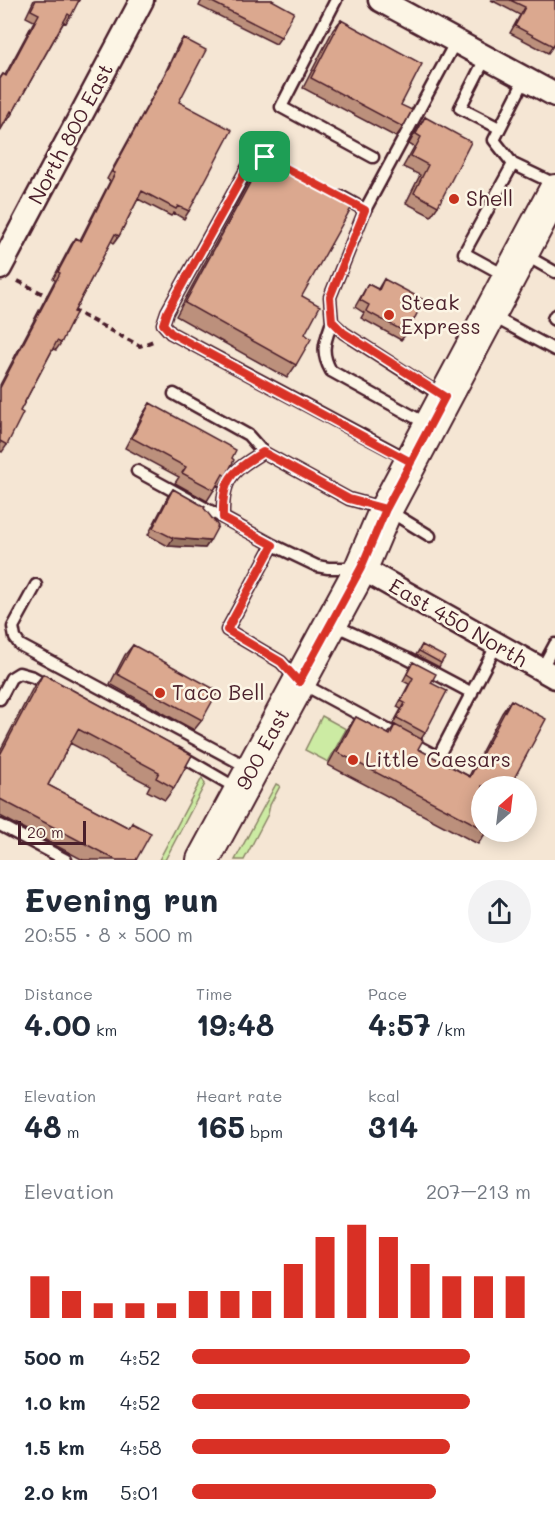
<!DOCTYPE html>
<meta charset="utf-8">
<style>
:root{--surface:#fff;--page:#f2f2f3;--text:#1f2937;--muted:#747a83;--accent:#d93025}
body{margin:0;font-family:Mali,sans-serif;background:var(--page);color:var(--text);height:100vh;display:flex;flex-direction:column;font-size:22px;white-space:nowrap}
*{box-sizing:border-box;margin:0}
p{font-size:20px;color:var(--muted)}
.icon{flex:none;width:33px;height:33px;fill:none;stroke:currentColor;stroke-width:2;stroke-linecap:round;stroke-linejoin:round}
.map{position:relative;height:860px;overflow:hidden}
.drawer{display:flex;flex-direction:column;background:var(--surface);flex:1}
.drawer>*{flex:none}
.needle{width:39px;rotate:28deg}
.tools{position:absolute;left:471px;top:776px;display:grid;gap:12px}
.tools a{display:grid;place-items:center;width:66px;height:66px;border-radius:50%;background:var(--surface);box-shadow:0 3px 15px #0003;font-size:30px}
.scale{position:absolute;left:18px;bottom:15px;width:68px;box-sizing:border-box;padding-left:6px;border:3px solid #4a1f2b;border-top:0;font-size:16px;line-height:21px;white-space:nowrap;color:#4a1f2b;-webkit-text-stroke:4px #fcf5e5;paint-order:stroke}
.pin{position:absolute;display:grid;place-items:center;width:51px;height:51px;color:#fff;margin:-26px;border-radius:12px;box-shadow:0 3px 9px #0006}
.round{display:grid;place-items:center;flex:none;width:63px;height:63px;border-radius:32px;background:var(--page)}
.overview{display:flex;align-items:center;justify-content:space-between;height:102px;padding:0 24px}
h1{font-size:33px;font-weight:700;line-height:45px}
.figures{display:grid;grid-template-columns:repeat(3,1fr);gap:9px;height:102px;padding:6px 24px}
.figures div{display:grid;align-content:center}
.figures b{font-size:30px;font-weight:700}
.figures small{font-size:16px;font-weight:400}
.figures p{font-size:16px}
.chart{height:168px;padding:12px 24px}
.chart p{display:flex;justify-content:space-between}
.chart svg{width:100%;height:108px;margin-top:6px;stroke:var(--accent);stroke-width:6}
ul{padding:0 24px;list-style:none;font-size:20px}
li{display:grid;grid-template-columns:96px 72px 1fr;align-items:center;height:45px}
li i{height:15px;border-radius:8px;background:var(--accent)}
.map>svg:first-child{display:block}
.green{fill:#cceba3;stroke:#8b8567;stroke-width:1.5}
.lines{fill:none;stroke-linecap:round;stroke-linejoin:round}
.service-casing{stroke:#4a1f2b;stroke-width:15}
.minor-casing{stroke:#4a1f2b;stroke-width:27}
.secondary-casing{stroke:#4a1f2b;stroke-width:36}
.path{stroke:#4a1f2b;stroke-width:4;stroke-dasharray:6 4.5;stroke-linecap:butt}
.service{stroke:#fcf5e5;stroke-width:10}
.minor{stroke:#fcf5e5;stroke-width:22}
.secondary{stroke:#fcf5e5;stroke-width:32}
.wall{fill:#bc907b;stroke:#4a1f2b;stroke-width:1.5}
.shaded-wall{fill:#997664;stroke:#4a1f2b;stroke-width:1.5}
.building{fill:#dba88f;stroke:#4a1f2b;stroke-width:1.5}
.route-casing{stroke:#fff;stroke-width:12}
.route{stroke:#d93025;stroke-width:8}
.poi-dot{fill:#c8321e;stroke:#fcf5e5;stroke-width:2}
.labels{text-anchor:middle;stroke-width:5;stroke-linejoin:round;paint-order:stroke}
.street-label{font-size:21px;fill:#4a1f2b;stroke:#fcf5e5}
.poi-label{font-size:21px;fill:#4a1f2b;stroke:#fcf5e5;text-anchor:start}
</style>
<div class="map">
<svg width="555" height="860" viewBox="0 0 555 860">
<rect width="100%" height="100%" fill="#f5e6d4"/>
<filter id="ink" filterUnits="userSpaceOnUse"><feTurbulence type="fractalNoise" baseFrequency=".0167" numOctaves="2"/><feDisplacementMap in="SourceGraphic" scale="12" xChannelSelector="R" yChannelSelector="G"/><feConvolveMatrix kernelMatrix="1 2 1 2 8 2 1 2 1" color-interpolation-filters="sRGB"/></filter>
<g filter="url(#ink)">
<path class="green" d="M 322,716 L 346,729 L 328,762 L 305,750 Z
M 202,778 L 205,784 L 165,860 L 159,860 Z
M 276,784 L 280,786 L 270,805 L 268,814 L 244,860 L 235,860 Z"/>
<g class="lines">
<g class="service-casing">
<path id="service" d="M 336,0 L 281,107 L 373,157
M 486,57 L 460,108 L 499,128
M 275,162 L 265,157 L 256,155 L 250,163 L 167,312 L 163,324 L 171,333 L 409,460
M 513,164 L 494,140 L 525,79
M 342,197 L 365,210
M 525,255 L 555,272
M 506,276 L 464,253 L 513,164 L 555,184
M 555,315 L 553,319 L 555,320
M 492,316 L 555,350
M 332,322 C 325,342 320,351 331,371 L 427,424
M 174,394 L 248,435 L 263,452 L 349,499 L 386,509 L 430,536
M 442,396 L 344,333 L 332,322 L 330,297 L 365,210 L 456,41
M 137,471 L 273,545 L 317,566 L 328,568 L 358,568
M 223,518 C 222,478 231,472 263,452
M 273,545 L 227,630 L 281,662 L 299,682 L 438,757 L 497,644
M 36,585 L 13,627 L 15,638 L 20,645 L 251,769
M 332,624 L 406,658 L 472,693
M 541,670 L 555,644
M 0,699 L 11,678 L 19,673 L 33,677 L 51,687
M 176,753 L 238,789
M 0,825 L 66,860"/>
</g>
<g class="minor-casing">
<path id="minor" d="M 380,0 L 555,95
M 0,268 L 142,0
M 361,568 L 555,677"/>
</g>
<g class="secondary-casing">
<path id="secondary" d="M 203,860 L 361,568 L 386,509 L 555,191"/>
</g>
<path class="path" d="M 18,281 L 49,297
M 72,310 L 140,346 L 156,340"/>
<use href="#service" class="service"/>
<use href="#minor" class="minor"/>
<use href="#secondary" class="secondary"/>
</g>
<path class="wall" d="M 34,0 L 79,0 L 66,23 L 64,22 L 13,112 L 8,120 L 7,119 L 0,131 L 0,78 L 3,74 L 5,75 L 34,21 L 26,17 Z
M 202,0 L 272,0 L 281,37 L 276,44 L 199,6 Z
M 491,0 L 555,0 L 553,46 L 548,53 L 510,33 L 520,15 Z
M 341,20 L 401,105 L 403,127 L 396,137 L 303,88 L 333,30 Z
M 183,38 L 179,102 L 189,211 L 184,219 L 174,213 L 171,216 L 138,199 L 119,236 L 114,243 L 111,241 L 74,312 L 61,343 L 56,350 L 53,349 L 20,411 L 7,445 L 2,452 L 0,451 L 0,385 L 55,280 L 53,279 L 71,245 L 76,238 L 80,240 L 110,181 L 107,179 L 164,75 L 178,45 Z
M 425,117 L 438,206 L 431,216 L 406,203 L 420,175 L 403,167 L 414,147 L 409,144 L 418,128 Z
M 266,153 L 302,296 L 305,334 L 296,365 L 287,378 L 176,316 L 257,166 Z
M 384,279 L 407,333 L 401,340 L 361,318 L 364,313 L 355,307 L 368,284 L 378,289 Z
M 150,403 L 232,458 L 226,476 L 219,486 L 217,485 L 207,501 L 175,483 L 179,477 L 125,448 L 143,414 Z
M 173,489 L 204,508 L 210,541 L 205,548 L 168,546 L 148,535 L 168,496 Z
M 133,645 L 202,720 L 194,730 L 110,684 L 125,655 Z
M 422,645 L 441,663 L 439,667 L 416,655 Z
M 413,662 L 431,683 L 425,733 L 421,739 L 418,749 L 469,776 L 502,713 L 511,700 L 482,786 L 482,831 L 487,831 L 478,844 L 328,765 L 347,730 L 356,717 L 388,734 L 395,725 L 393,724 L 401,709 L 397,707 L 409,684 L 403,681 Z
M 43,674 L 192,755 L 174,788 L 165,800 L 147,791 L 150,785 L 70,743 L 48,785 L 129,828 L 132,823 L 136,860 L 83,860 L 0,816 L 0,751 L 34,686 Z"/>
<path class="shaded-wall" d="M 173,538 L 210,541 L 205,548 L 168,546 Z"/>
<path class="building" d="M 36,0 L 79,0 L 71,16 L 68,14 L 13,112 L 11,111 L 0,131 L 0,79 L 3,74 L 6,76 L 39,14 L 31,10 Z
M 208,0 L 272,0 L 294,12 L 281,37 Z
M 510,0 L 555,0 L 555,42 L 553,46 L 515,26 L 525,7 Z
M 341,20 L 422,64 L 401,105 L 412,110 L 403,127 L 311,78 Z
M 183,38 L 206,50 L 179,102 L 232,130 L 189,211 L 178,206 L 176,209 L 142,191 L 119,236 L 115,234 L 74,312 L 76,313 L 61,343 L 57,341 L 20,411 L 23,413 L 7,445 L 0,441 L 0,388 L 60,273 L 58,272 L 76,238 L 81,241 L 115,173 L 112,172 L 169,67 Z
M 425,117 L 471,142 L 438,206 L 414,193 L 428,165 L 411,156 L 421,137 L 416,134 Z
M 266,153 L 355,201 L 302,296 L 320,306 L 305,334 L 311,339 L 296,365 L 185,303 Z
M 384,279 L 424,300 L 407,333 L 366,311 L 369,305 L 360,300 L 368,284 L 379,290 Z
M 150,403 L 236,450 L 232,458 L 234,460 L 226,476 L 223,474 L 214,490 L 182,473 L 186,467 L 132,438 Z
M 173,489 L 205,507 L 204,508 L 218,526 L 210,541 L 173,538 L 153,528 Z
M 133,645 L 218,691 L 202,720 L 117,674 Z
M 422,645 L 445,657 L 441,663 L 419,651 Z
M 413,662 L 436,674 L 431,683 L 447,691 L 425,733 L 397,718 L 405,703 L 401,701 L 413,678 L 407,674 Z
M 43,674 L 192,755 L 174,788 L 156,778 L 159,772 L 78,729 L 48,785 L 129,828 L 132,823 L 151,833 L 136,860 L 116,860 L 0,799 L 0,755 Z
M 511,700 L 546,719 L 510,786 L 482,786 L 482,828 L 337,752 L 356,717 L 390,735 L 395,725 L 423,740 L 418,749 L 470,777 Z"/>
</g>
<g class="lines" filter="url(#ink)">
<g class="route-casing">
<path id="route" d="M 265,157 L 256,155 L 250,163 L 167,312 L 163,324 L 171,333 L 411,462 L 386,509 L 361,568 L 299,682 L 281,662 L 227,630 L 273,545 L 223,518 C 222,478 231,472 263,452 L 349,499 L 386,509 L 445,397 L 344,333 L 332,321 L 330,297 L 365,210 L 265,157"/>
</g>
<use href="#route" class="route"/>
</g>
<g class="poi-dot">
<circle cx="454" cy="199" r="6"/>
<circle cx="389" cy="315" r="6"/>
<circle cx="160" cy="693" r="6"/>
<circle cx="353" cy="760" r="6"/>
</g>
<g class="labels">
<g class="street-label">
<text transform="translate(71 134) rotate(-62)" y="7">North 800 East</text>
<text transform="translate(458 623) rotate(30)" y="7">East 450 North</text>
<text transform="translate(263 749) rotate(-62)" y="7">900 East</text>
</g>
<g class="poi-label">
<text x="466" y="206">Shell</text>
<text x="401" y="310">Steak<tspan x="401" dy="24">Express</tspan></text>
<text x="172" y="700">Taco Bell</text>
<text x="365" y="767">Little Caesars</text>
</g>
</g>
</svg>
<div class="tools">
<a><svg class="needle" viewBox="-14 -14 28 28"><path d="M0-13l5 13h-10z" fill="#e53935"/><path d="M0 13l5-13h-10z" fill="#747a83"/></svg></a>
</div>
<div class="scale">20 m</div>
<div class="pin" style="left:265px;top:157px;background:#1e9e55"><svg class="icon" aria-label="arrive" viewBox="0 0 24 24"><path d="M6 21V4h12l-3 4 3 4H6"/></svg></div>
</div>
<section class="drawer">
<div class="overview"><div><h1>Evening run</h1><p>20:55 · 8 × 500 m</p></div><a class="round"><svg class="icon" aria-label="share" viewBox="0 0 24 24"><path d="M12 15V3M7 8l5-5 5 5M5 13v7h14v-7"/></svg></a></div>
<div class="figures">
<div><p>Distance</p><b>4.00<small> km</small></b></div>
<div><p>Time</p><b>19:48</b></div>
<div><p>Pace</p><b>4:57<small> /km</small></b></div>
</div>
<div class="figures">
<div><p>Elevation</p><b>48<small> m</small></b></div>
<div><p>Heart rate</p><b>165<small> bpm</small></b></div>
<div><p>kcal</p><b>314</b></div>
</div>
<div class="chart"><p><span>Elevation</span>207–213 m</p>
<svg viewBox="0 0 160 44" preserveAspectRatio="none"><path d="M5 44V27M15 44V33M25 44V38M35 44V38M45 44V38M55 44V33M65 44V33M75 44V33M85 44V22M95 44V11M105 44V6M115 44V11M125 44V22M135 44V27M145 44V27M155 44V27"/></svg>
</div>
<ul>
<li><b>500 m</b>4:52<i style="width:82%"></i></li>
<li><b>1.0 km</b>4:52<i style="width:82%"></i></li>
<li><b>1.5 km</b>4:58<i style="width:76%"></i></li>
<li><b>2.0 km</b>5:01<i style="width:72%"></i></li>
</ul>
</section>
